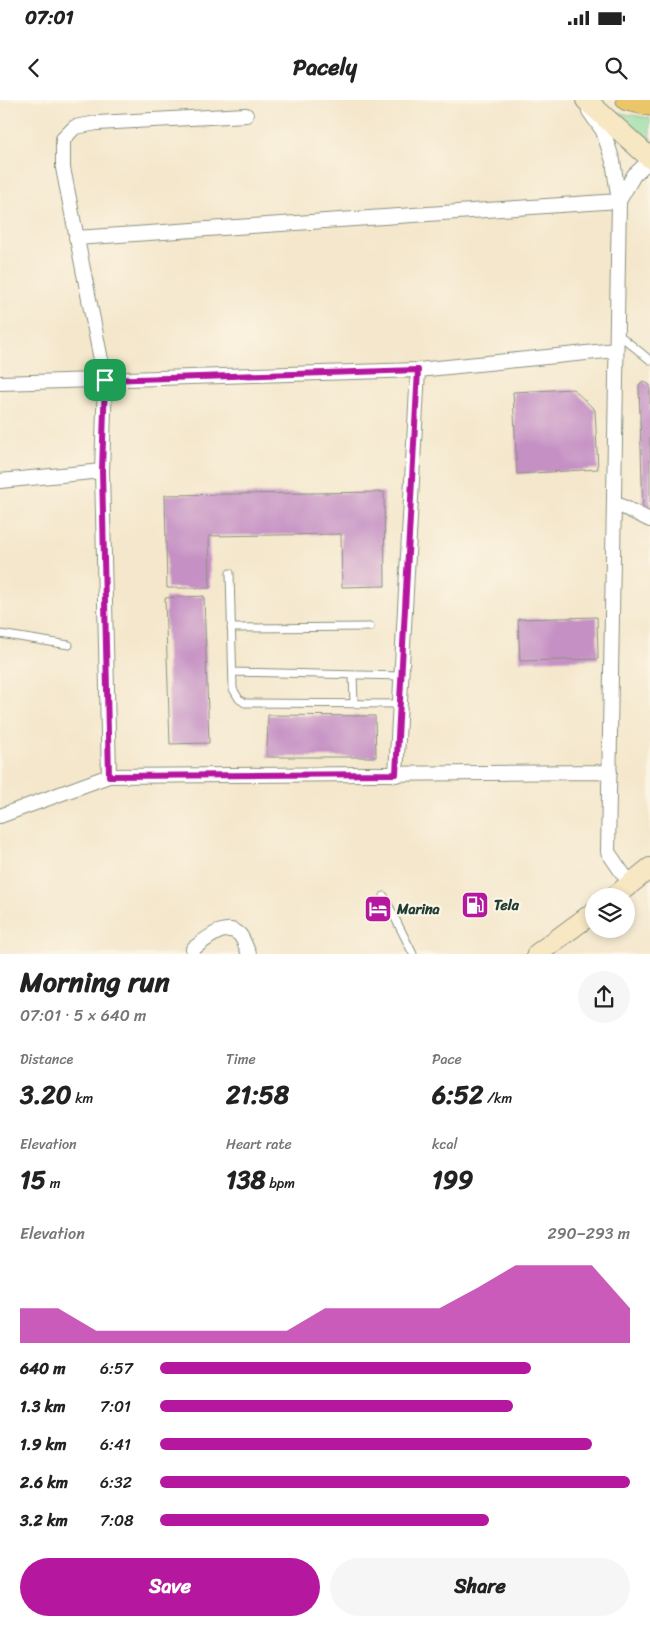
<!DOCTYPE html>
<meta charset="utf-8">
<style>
:root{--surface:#fff;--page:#f6f6f6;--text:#222;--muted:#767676;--accent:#b5179e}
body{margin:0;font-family:Sriracha,sans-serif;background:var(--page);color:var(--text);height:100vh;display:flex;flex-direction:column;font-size:19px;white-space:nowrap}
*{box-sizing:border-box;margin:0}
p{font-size:16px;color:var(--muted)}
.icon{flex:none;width:28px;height:28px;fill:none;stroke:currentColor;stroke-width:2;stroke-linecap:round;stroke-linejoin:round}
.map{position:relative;height:854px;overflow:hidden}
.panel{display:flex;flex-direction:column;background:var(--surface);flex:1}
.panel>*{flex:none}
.controls{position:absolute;left:585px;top:788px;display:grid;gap:10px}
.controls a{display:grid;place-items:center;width:50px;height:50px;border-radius:50%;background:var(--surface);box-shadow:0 2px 8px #0003;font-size:25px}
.pin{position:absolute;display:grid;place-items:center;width:42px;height:42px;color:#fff;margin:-21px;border-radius:10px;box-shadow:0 2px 8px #0006}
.round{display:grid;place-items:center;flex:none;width:52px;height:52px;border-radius:26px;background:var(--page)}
.headline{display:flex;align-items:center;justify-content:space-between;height:85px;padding:0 20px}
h1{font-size:28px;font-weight:700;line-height:38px}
.metrics{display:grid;grid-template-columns:repeat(3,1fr);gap:8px;height:85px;padding:5px 20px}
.metrics div{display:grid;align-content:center}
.metrics b{font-size:25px;font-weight:700}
.metrics small{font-size:14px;font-weight:400}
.metrics p{font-size:14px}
.chart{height:140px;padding:10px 20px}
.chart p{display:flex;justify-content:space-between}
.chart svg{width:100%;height:90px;margin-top:5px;fill:var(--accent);opacity:.7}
.button{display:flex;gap:10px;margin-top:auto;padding:10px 20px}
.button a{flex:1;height:58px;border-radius:30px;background:var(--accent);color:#fff;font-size:20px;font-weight:700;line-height:58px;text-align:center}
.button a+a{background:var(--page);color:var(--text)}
ul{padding:0 20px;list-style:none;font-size:16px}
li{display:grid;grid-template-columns:80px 60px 1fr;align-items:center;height:38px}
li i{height:12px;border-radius:6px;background:var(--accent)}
.status{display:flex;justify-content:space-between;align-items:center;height:35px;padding:0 25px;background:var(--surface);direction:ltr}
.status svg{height:14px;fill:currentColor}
header{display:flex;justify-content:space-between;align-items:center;height:65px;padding:0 20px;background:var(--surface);font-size:22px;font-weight:700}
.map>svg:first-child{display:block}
.green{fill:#87da9c;stroke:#538c68}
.building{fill:#c590c4}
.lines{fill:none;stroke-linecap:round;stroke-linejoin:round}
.lane-casing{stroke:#8a9280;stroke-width:9}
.street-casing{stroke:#8a9280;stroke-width:16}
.secondary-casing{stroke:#8a9280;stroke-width:22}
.primary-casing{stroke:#8a9280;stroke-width:23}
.lane{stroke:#fff;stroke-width:7}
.street{stroke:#fff;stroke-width:14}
.secondary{stroke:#f7e8c3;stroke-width:20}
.primary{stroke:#eac669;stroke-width:21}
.route-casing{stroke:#fff;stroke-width:10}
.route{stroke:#b5179e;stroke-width:6}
.labels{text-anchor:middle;stroke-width:4.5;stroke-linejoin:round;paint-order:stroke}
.poi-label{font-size:14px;font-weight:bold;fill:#1f3d34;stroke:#fcf5e5;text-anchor:start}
</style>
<div class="status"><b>07:01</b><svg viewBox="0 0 49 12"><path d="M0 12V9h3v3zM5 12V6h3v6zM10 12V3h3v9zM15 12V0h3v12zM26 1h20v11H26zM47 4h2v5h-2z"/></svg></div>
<header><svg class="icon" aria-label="back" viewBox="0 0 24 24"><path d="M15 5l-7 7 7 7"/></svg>Pacely<svg class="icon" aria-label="search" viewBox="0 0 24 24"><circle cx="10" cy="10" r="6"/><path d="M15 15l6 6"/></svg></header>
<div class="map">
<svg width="650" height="854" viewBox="0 0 650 854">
<rect width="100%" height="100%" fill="#fcf5e5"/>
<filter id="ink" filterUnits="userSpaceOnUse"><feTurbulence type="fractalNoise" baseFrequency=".02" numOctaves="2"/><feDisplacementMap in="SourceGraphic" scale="10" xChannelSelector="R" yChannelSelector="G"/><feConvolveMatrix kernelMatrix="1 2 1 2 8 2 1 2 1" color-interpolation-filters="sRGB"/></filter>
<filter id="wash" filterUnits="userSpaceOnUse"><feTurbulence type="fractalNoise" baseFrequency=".0096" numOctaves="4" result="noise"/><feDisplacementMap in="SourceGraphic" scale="20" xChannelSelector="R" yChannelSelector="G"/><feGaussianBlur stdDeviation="1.12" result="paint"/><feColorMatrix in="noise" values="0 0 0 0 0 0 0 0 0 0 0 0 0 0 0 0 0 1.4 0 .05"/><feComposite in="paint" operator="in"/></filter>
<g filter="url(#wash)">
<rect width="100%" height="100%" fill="#f4e7cc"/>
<path class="green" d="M 609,11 L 650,18 L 650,46 Z"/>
<g id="blocks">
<path class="building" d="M 643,281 L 650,285 L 650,416 L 643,413 L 639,285 Z
M 573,289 L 595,310 L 598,369 L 517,374 L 513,292 Z
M 384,392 L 385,486 L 342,487 L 341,434 L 209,436 L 210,488 L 167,488 L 165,395 Z
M 204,496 L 209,643 L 170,644 L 165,498 Z
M 597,517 L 598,559 L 520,561 L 518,519 Z
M 268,615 L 375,616 L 376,657 L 267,657 Z"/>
</g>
</g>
<g filter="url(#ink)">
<use href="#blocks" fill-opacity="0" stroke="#8a9280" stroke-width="1"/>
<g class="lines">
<g class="lane-casing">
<path id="lane" d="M 618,234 L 650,260
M 230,473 L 233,589 L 239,599 L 245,603 L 400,604
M 231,528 L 370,527
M 0,534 L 69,545
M 233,572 L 401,576
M 353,575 L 354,603
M 384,796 L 413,854"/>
</g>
<g class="street-casing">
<path id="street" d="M 589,11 L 603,31 L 613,61 L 619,101 L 608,752 L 630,784
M 76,138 L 619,101 L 634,75 L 650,60
M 0,283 L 418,270 L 616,250
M 0,381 L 102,371
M 615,403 L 650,420
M 396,675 L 418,270
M 109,676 L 102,371 L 105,280 L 63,68 L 63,39 L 75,27 L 97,23 L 246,15
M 0,716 L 109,676 L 610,672
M 193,849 C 204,841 226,820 240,835 C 244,840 246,848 249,854"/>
</g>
<g class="secondary-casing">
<path id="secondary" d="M 586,0 L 650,58
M 615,796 L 650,768
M 537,854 L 594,812"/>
</g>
<g class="primary-casing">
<path id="primary" d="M 627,0 L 650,5"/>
</g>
<use href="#lane" class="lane"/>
<use href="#street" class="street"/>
<use href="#secondary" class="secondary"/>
<use href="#primary" class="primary"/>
</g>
</g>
<g class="lines" filter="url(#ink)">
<g class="route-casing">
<path id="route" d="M 418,270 L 396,674 L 109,676 L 102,371 L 105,280 Z"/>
</g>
<use href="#route" class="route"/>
</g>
<defs>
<g id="fuel-square" transform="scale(1.4375)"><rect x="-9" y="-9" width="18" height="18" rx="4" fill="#b5179e" stroke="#fcf5e5"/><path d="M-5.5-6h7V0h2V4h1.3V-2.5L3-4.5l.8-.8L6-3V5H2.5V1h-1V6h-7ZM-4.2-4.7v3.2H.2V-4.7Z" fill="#fff"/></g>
<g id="hotel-square" transform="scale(1.4375)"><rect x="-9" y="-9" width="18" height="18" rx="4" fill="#b5179e" stroke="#fcf5e5"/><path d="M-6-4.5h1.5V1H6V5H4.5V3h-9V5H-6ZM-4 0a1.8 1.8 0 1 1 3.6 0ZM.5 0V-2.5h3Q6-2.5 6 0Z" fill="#fff"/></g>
</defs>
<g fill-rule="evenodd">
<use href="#fuel-square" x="475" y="805"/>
<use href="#hotel-square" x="378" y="809"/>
</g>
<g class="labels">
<g class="poi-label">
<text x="494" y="810">Tela</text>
<text x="397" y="814">Marina</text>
</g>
</g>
</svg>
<div class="controls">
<a><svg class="icon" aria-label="layers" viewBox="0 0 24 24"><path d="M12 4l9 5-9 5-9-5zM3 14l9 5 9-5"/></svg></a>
</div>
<div class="pin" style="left:105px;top:280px;background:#1e9e55"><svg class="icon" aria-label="arrive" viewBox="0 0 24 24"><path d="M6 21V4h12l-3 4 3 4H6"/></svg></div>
</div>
<section class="panel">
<div class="headline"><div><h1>Morning run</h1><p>07:01 · 5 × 640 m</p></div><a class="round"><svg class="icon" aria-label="share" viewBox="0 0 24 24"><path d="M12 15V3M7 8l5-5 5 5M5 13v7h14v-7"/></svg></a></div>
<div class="metrics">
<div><p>Distance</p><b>3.20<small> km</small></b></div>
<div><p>Time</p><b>21:58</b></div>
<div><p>Pace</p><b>6:52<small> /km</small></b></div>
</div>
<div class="metrics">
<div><p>Elevation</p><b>15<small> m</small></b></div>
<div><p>Heart rate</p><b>138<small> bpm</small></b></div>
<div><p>kcal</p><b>199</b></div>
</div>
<div class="chart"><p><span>Elevation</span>290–293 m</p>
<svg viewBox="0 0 160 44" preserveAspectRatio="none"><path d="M0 44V27L10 27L20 38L30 38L40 38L50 38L60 38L70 38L80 27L90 27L100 27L110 27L120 17L130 6L140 6L150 6L160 27V44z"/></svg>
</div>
<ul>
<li><b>640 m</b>6:57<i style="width:79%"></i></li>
<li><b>1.3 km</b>7:01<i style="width:75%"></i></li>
<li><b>1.9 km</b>6:41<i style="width:92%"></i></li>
<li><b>2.6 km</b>6:32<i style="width:100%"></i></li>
<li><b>3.2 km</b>7:08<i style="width:70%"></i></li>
</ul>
<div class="button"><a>Save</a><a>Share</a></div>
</section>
